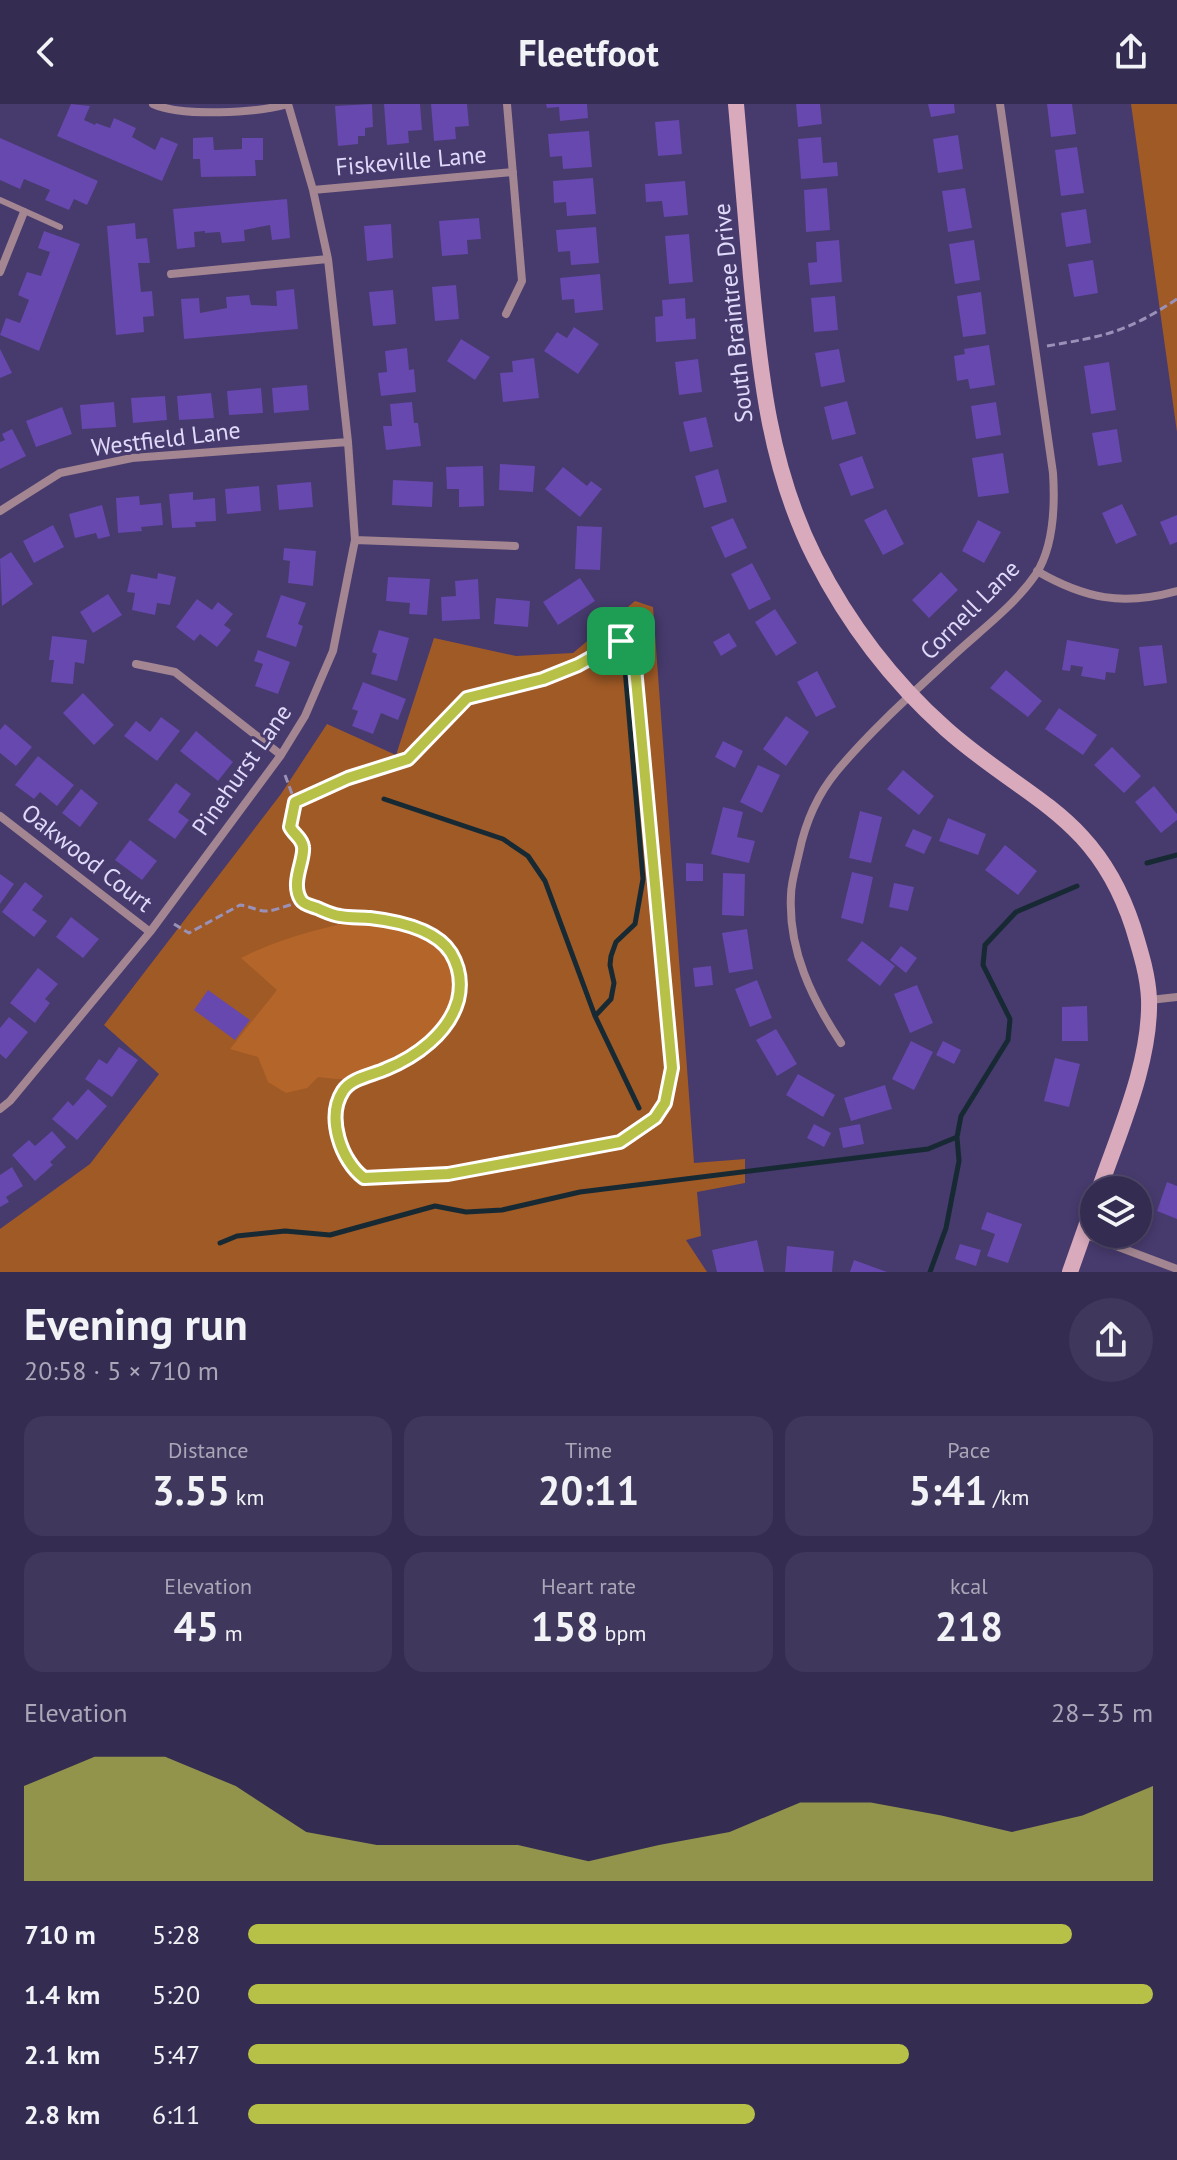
<!DOCTYPE html>
<meta charset="utf-8">
<style>
:root{--surface:#352c52;--page:#40385c;--text:#f1f3f6;--muted:#aaa7b8;--line:#4f4869;--accent:#b8c147}
body{margin:0;font-family:"PT Sans",sans-serif;background:var(--page);color:var(--text);height:100vh;display:flex;flex-direction:column;font-size:30px;white-space:nowrap}
*{box-sizing:border-box;margin:0}
p{font-size:26px;color:var(--muted)}
.icon{flex:none;width:44px;height:44px;fill:none;stroke:currentColor;stroke-width:2;stroke-linecap:round;stroke-linejoin:round}
.map{position:relative;height:1168px;overflow:hidden}
.panel{display:flex;flex-direction:column;background:var(--surface);flex:1}
.panel>*{flex:none}
.tools{position:absolute;left:1080px;top:1072px;display:grid;gap:16px}
.tools a{display:grid;place-items:center;width:72px;height:72px;border-radius:50%;background:var(--surface);box-shadow:0 4px 12px #0003,0 0 0 2px var(--line);font-size:40px}
.pin{position:absolute;display:grid;place-items:center;width:68px;height:68px;color:#fff;margin:-34px;border-radius:16px;box-shadow:0 4px 12px #0006}
.round{display:grid;place-items:center;flex:none;width:84px;height:84px;border-radius:42px;background:var(--page)}
.headline{display:flex;align-items:center;justify-content:space-between;height:136px;padding:0 24px}
h1{font-size:44px;font-weight:700;line-height:60px}
.stats{display:grid;grid-template-columns:repeat(3,1fr);gap:12px;height:136px;padding:8px 24px}
.stats div{display:grid;align-content:center;border-radius:20px;background:var(--page);text-align:center}
.stats b{font-size:40px;font-weight:700}
.stats small{font-size:22px;font-weight:400}
.stats p{font-size:22px}
.chart{height:224px;padding:16px 24px}
.chart p{display:flex;justify-content:space-between}
.chart svg{width:100%;height:144px;margin-top:8px;fill:var(--accent);opacity:.7}
ul{padding:0 24px;list-style:none;font-size:26px}
li{display:grid;grid-template-columns:128px 96px 1fr;align-items:center;height:60px}
li i{height:20px;border-radius:10px;background:var(--accent)}
header{display:flex;justify-content:space-between;align-items:center;height:104px;padding:0 24px;background:var(--surface);font-size:36px;font-weight:700}
.map>svg:first-child{display:block}
.green{fill:#a05a26}
.forest{fill:#b4652a}
.lines{fill:none;stroke-linecap:round;stroke-linejoin:round}
.stream{stroke:#172a34;stroke-width:5}
.building{fill:#6648ae}
.path{stroke:#9a91b9;stroke-width:3;stroke-dasharray:8 4;stroke-linecap:butt}
.lane{stroke:#a38691;stroke-width:6}
.street{stroke:#a38691;stroke-width:8}
.secondary{stroke:#d8aabb;stroke-width:16}
.route-casing{stroke:#fff;stroke-width:16}
.route{stroke:#b8c147;stroke-width:10}
.labels{text-anchor:middle;stroke-width:6;stroke-linejoin:round;paint-order:stroke}
.street-label{font-size:24px;fill:#e0dafa;stroke:#473a6d}
</style>
<header><svg class="icon" aria-label="back" viewBox="0 0 24 24"><path d="M15 5l-7 7 7 7"/></svg>Fleetfoot<svg class="icon" aria-label="share" viewBox="0 0 24 24"><path d="M12 15V3M7 8l5-5 5 5M5 13v7h14v-7"/></svg></header>
<div class="map">
<svg width="1177" height="1168" viewBox="0 0 1177 1168">
<rect width="100%" height="100%" fill="#473a6d"/>
<path class="green" d="M 1131,0 L 1177,0 L 1177,328 Z
M 635,497 L 653,503 L 694,1059 L 745,1055 L 745,1079 L 697,1088 L 701,1132 L 686,1136 L 707,1168 L 0,1168 L 0,1125 L 90,1060 L 159,970 L 104,921 L 281,690 L 327,620 L 396,651 L 434,534 L 516,552 L 573,549 Z"/>
<path class="forest" d="M 370,814 C 397,818 430,823 448,845 C 495,899 409,964 361,974 C 346,976 332,975 318,973 L 307,984 L 286,989 L 268,978 L 258,953 L 230,945 L 277,886 L 241,854 C 282,833 326,823 370,814 Z"/>
<g class="lines">
<path class="stream" d="M 384,695 L 503,735 L 528,752 L 545,777 L 595,912 L 639,1004
M 1147,759 L 1177,751
M 595,912 L 611,895 L 614,879 L 610,861 L 611,852 L 616,838 L 635,820 L 643,775 L 624,553
M 220,1139 L 237,1132 L 285,1127 L 330,1131 L 435,1102 L 466,1108 L 502,1106 L 580,1088 L 928,1045 L 957,1033
M 930,1168 L 946,1124 L 959,1057 L 957,1033 L 961,1012 L 1008,936 L 1010,915 L 983,861 L 985,841 L 1016,808 L 1077,782"/>
</g>
<path class="building" d="M 71,0 L 90,2 L 84,16 L 95,21 L 96,19 L 110,24 L 114,14 L 136,24 L 132,33 L 155,46 L 161,33 L 178,40 L 162,77 L 57,32 Z
M 372,0 L 373,23 L 365,24 L 365,32 L 358,32 L 358,40 L 338,42 L 335,2 Z
M 384,0 L 420,0 L 422,26 L 408,27 L 409,39 L 387,41 Z
M 431,0 L 467,0 L 469,22 L 455,23 L 456,35 L 434,37 Z
M 546,0 L 587,0 L 588,14 L 560,17 L 559,3 L 547,4 Z
M 796,0 L 820,0 L 822,20 L 798,23 Z
M 928,0 L 954,0 L 955,9 L 931,13 Z
M 1047,0 L 1072,0 L 1076,30 L 1051,33 Z
M 679,16 L 682,50 L 658,52 L 655,18 Z
M 589,27 L 592,63 L 563,65 L 562,52 L 550,53 L 548,30 Z
M 958,31 L 963,65 L 938,69 L 933,35 Z
M 213,33 L 214,46 L 242,45 L 242,34 L 263,34 L 263,56 L 255,56 L 256,72 L 201,73 L 200,55 L 193,55 L 193,34 Z
M 821,33 L 823,59 L 837,58 L 838,72 L 801,75 L 798,35 Z
M 0,34 L 98,77 L 87,101 L 74,95 L 69,106 L 45,96 L 50,86 L 24,75 L 20,85 L 0,76 Z
M 1077,43 L 1084,89 L 1061,92 L 1055,46 Z
M 593,74 L 596,110 L 567,112 L 566,98 L 554,99 L 553,77 Z
M 685,77 L 688,111 L 664,113 L 662,97 L 646,98 L 645,80 Z
M 827,84 L 830,126 L 806,128 L 804,86 Z
M 965,84 L 972,124 L 948,128 L 942,87 Z
M 287,95 L 290,134 L 272,136 L 270,121 L 244,126 L 245,137 L 222,139 L 220,128 L 205,129 L 205,127 L 194,128 L 195,143 L 177,145 L 173,105 Z
M 1086,105 L 1091,139 L 1066,143 L 1061,109 Z
M 479,114 L 481,135 L 467,136 L 468,150 L 442,152 L 439,117 Z
M 135,119 L 136,135 L 147,134 L 150,159 L 138,159 L 141,188 L 152,187 L 154,212 L 143,213 L 144,228 L 116,231 L 107,122 Z
M 391,120 L 393,154 L 367,157 L 364,122 Z
M 596,123 L 599,159 L 571,161 L 570,147 L 558,148 L 556,126 Z
M 44,127 L 80,140 L 39,247 L 0,231 L 6,214 L 20,219 L 29,196 L 18,191 L 27,168 L 41,172 L 50,148 L 38,144 Z
M 689,130 L 693,178 L 669,180 L 665,132 Z
M 839,136 L 842,178 L 810,181 L 808,159 L 817,158 L 816,138 Z
M 974,136 L 980,176 L 955,180 L 949,140 Z
M 1093,156 L 1098,189 L 1074,193 L 1068,160 Z
M 600,170 L 603,206 L 575,209 L 574,195 L 562,196 L 560,174 Z
M 456,181 L 459,215 L 435,217 L 432,183 Z
M 294,185 L 298,225 L 184,235 L 181,195 L 199,194 L 200,209 L 227,204 L 226,193 L 249,191 L 251,201 L 277,202 L 276,187 Z
M 393,186 L 396,220 L 373,222 L 369,188 Z
M 981,188 L 986,230 L 963,233 L 957,192 Z
M 835,192 L 838,226 L 814,228 L 811,194 Z
M 685,194 L 686,215 L 695,214 L 696,235 L 656,238 L 655,213 L 663,212 L 662,196 Z
M 574,223 L 599,240 L 578,270 L 544,247 L 557,228 L 567,234 Z
M 461,235 L 490,253 L 475,276 L 447,257 Z
M 989,241 L 995,281 L 970,285 L 968,275 L 957,277 L 954,252 L 965,250 L 964,245 Z
M 407,244 L 409,266 L 414,265 L 416,288 L 381,292 L 378,269 L 387,268 L 385,247 Z
M 0,245 L 12,269 L 0,274 Z
M 839,245 L 845,278 L 821,283 L 815,249 Z
M 534,254 L 539,294 L 503,298 L 500,269 L 513,268 L 512,257 Z
M 698,255 L 702,288 L 679,291 L 675,258 Z
M 1109,258 L 1116,306 L 1091,310 L 1084,262 Z
M 307,281 L 309,306 L 274,309 L 272,284 Z
M 261,284 L 263,309 L 229,311 L 227,287 Z
M 211,289 L 214,314 L 179,316 L 177,292 Z
M 165,292 L 167,316 L 133,319 L 131,294 Z
M 847,297 L 856,330 L 832,336 L 824,303 Z
M 114,298 L 116,323 L 82,325 L 80,301 Z
M 412,298 L 414,319 L 418,319 L 421,342 L 386,346 L 383,322 L 392,322 L 390,300 Z
M 996,298 L 1001,331 L 976,335 L 971,302 Z
M 62,303 L 72,330 L 36,343 L 26,317 Z
M 706,313 L 713,343 L 690,348 L 683,318 Z
M 12,325 L 26,352 L 0,365 L 0,338 L 5,336 L 2,330 Z
M 1117,325 L 1122,358 L 1098,362 L 1092,329 Z
M 1003,349 L 1009,389 L 978,393 L 972,354 Z
M 862,352 L 874,384 L 851,392 L 839,360 Z
M 500,360 L 535,362 L 533,388 L 499,386 Z
M 483,362 L 484,402 L 459,403 L 459,385 L 447,385 L 446,363 Z
M 563,363 L 587,382 L 591,377 L 602,385 L 580,413 L 545,385 Z
M 718,365 L 727,398 L 704,404 L 695,372 Z
M 393,376 L 433,378 L 432,403 L 392,401 Z
M 311,378 L 313,403 L 279,406 L 277,381 Z
M 259,382 L 261,407 L 227,410 L 225,385 Z
M 193,388 L 193,396 L 215,394 L 216,417 L 195,418 L 196,423 L 172,424 L 169,390 Z
M 139,392 L 140,401 L 161,399 L 163,421 L 141,423 L 142,427 L 118,429 L 116,394 Z
M 1122,400 L 1137,431 L 1116,440 L 1102,409 Z
M 102,401 L 110,432 L 98,435 L 96,429 L 75,434 L 69,410 Z
M 886,405 L 904,440 L 883,451 L 864,416 Z
M 1177,411 L 1177,438 L 1170,441 L 1160,418 Z
M 733,414 L 747,444 L 725,454 L 711,423 Z
M 978,416 L 1001,428 L 984,459 L 962,447 Z
M 53,421 L 64,443 L 34,459 L 23,437 Z
M 577,422 L 602,423 L 600,466 L 575,465 Z
M 284,444 L 316,447 L 313,482 L 288,479 L 290,457 L 283,456 Z
M 11,448 L 33,480 L 2,502 L 0,455 Z
M 752,459 L 771,495 L 749,506 L 731,470 Z
M 941,468 L 958,486 L 929,514 L 912,496 Z
M 158,469 L 176,473 L 170,501 L 157,499 L 155,511 L 132,506 L 135,489 L 127,488 L 131,470 L 157,475 Z
M 388,473 L 430,475 L 427,511 L 409,510 L 410,499 L 386,497 Z
M 580,474 L 595,497 L 558,521 L 543,498 Z
M 478,475 L 480,515 L 442,517 L 441,493 L 456,492 L 455,477 Z
M 108,490 L 122,511 L 93,529 L 80,508 Z
M 281,491 L 306,499 L 298,520 L 303,522 L 296,543 L 266,533 Z
M 496,494 L 530,497 L 528,523 L 494,520 Z
M 197,495 L 212,506 L 218,498 L 233,510 L 224,521 L 231,526 L 217,543 L 200,530 L 194,537 L 176,523 Z
M 775,505 L 797,539 L 776,552 L 755,518 Z
M 379,526 L 409,534 L 397,577 L 371,570 L 377,550 L 372,548 Z
M 729,529 L 737,542 L 721,552 L 713,538 Z
M 52,532 L 87,536 L 84,560 L 75,558 L 73,580 L 51,578 L 54,556 L 49,556 Z
M 1067,536 L 1119,545 L 1115,569 L 1106,568 L 1105,576 L 1081,572 L 1083,563 L 1071,561 L 1070,567 L 1062,566 Z
M 1162,541 L 1167,579 L 1144,582 L 1139,543 Z
M 258,546 L 290,558 L 278,590 L 255,582 L 263,560 L 254,557 Z
M 1006,566 L 1042,597 L 1028,613 L 990,584 Z
M 817,567 L 836,603 L 816,613 L 797,578 Z
M 363,578 L 406,595 L 398,616 L 381,609 L 373,630 L 352,622 L 358,607 L 352,605 Z
M 83,589 L 114,621 L 94,641 L 63,609 Z
M 1059,604 L 1097,631 L 1083,651 L 1045,625 Z
M 786,612 L 809,628 L 786,662 L 763,645 Z
M 161,613 L 180,627 L 157,657 L 124,632 L 136,617 L 150,628 Z
M 5,620 L 32,643 L 16,662 L 0,649 L 0,626 Z
M 196,627 L 233,658 L 218,677 L 180,647 Z
M 723,637 L 743,647 L 735,664 L 715,653 Z
M 1112,643 L 1141,672 L 1124,689 L 1094,661 Z
M 38,652 L 74,681 L 57,702 L 40,688 L 34,695 L 15,681 Z
M 758,661 L 780,671 L 762,709 L 740,698 Z
M 903,666 L 934,692 L 919,711 L 887,685 Z
M 176,679 L 191,690 L 178,708 L 189,716 L 175,735 L 148,716 Z
M 1154,682 L 1177,710 L 1177,716 L 1161,729 L 1135,698 Z
M 81,685 L 98,699 L 80,723 L 62,709 Z
M 723,703 L 743,708 L 737,733 L 755,737 L 749,759 L 711,750 Z
M 860,707 L 882,713 L 871,759 L 849,754 Z
M 948,714 L 986,730 L 978,751 L 939,737 Z
M 913,725 L 932,733 L 924,750 L 905,742 Z
M 130,736 L 157,757 L 142,776 L 115,756 Z
M 1005,741 L 1037,767 L 1018,791 L 985,766 Z
M 686,759 L 703,760 L 703,777 L 686,777 Z
M 852,768 L 873,773 L 863,820 L 841,814 Z
M 723,769 L 745,770 L 744,812 L 722,811 Z
M 0,770 L 14,780 L 0,800 Z
M 25,778 L 43,792 L 32,806 L 47,817 L 34,833 L 2,808 Z
M 894,779 L 914,783 L 908,807 L 889,803 Z
M 71,813 L 99,835 L 83,854 L 56,833 Z
M 747,825 L 753,865 L 729,869 L 722,829 Z
M 862,837 L 895,862 L 880,882 L 847,856 Z
M 901,842 L 917,854 L 906,869 L 890,856 Z
M 711,862 L 713,881 L 695,883 L 693,864 Z
M 38,864 L 58,880 L 45,895 L 50,899 L 35,919 L 10,899 Z
M 757,876 L 772,914 L 750,923 L 735,885 Z
M 917,881 L 933,919 L 910,929 L 894,890 Z
M 208,886 L 250,916 L 235,936 L 194,906 Z
M 1087,902 L 1088,937 L 1062,937 L 1062,903 Z
M 9,913 L 28,928 L 6,955 L 0,950 L 0,924 Z
M 776,925 L 797,960 L 777,972 L 756,936 Z
M 911,937 L 933,948 L 914,986 L 892,975 Z
M 943,937 L 961,946 L 954,960 L 936,951 Z
M 119,943 L 138,956 L 112,993 L 85,975 L 99,955 L 107,960 Z
M 1055,954 L 1080,960 L 1069,1003 L 1044,997 Z
M 798,970 L 835,991 L 823,1013 L 786,991 Z
M 885,981 L 892,1005 L 851,1017 L 844,994 Z
M 88,985 L 107,1002 L 77,1036 L 52,1015 L 68,997 L 73,1002 Z
M 814,1020 L 831,1029 L 824,1043 L 807,1034 Z
M 860,1020 L 864,1040 L 843,1044 L 839,1024 Z
M 52,1027 L 66,1043 L 50,1058 L 53,1061 L 35,1077 L 12,1051 L 29,1036 L 35,1042 Z
M 12,1063 L 23,1082 L 6,1093 L 9,1098 L 0,1103 L 0,1071 Z
M 1167,1078 L 1177,1082 L 1177,1115 L 1157,1107 Z
M 987,1108 L 1022,1120 L 1008,1159 L 987,1152 L 995,1130 L 981,1125 Z
M 757,1136 L 764,1168 L 717,1168 L 712,1146 Z
M 960,1140 L 981,1146 L 976,1162 L 955,1155 Z
M 787,1142 L 834,1147 L 832,1168 L 785,1168 Z
M 854,1156 L 887,1168 L 850,1168 Z"/>
<g class="lines">
<path class="path" d="M 1047,242 C 1106,232 1127,228 1177,195
M 285,671 L 295,698 L 290,723 L 301,735 L 304,745 L 297,768 L 300,794 L 304,799
M 174,820 L 189,829 L 240,801 C 250,802 259,808 269,807 C 280,805 294,798 305,799 C 316,801 327,810 339,812 C 361,817 383,814 405,820 C 467,838 477,892 432,936 C 420,949 402,958 386,965 C 373,970 352,974 343,986 C 332,1003 336,1035 343,1052 C 347,1061 356,1068 364,1074 L 448,1070 L 620,1038 L 655,1014 L 665,999 L 672,964 L 635,564 L 631,543 L 621,537 L 578,561 L 543,575 L 467,594 L 408,655 L 348,674 L 295,698"/>
<path class="lane" d="M 0,96 L 60,123"/>
<path class="street" d="M 153,0 C 182,13 257,9 288,0
M 313,86 L 513,68
M 0,168 L 24,108
M 171,170 L 328,155
M 506,210 L 522,177 L 507,0
M 0,407 L 60,369 L 132,354 L 348,338
M 355,436 L 515,442
M 1037,467 C 1085,495 1123,502 1177,487
M 136,560 L 175,568 L 281,651
M 0,712 L 150,828
M 1150,896 L 1177,893
M 841,939 C 812,895 788,846 791,791 C 791,778 796,763 799,749 C 805,720 817,691 837,667 C 871,626 914,588 954,551 C 981,526 1015,501 1036,470 C 1054,442 1055,400 1053,369 L 1000,0
M 0,1005 L 10,997 L 150,828 L 281,651 L 305,612 L 333,547 L 355,436 L 348,338 L 328,155 L 313,86 L 288,0
M 1084,1130 L 1177,1165"/>
<path class="secondary" d="M 736,0 C 741,58 746,115 751,173 C 760,271 770,365 815,454 C 848,519 892,577 946,625 C 1026,696 1096,710 1133,823 C 1140,846 1148,871 1149,895 C 1151,958 1119,1028 1099,1086
M 1070,1168 L 1094,1100"/>
</g>
<g class="lines">
<g class="route-casing">
<path id="route" d="M 621,537 L 631,543 L 635,564 L 672,964 L 665,999 L 655,1014 L 620,1038 L 448,1070 L 364,1074 C 341,1057 326,1013 343,987 C 351,974 373,971 386,965 C 416,953 449,929 458,896 C 462,879 460,864 451,849 C 436,825 396,817 370,814 C 360,813 350,814 340,812 C 332,811 324,807 317,804 C 312,802 304,801 301,796 C 290,779 305,756 303,743 C 302,734 294,731 290,723 L 295,698 L 348,674 L 408,655 L 467,594 L 543,575 L 578,561 Z"/>
</g>
<use href="#route" class="route"/>
</g>
<g class="labels">
<g class="street-label">
<text transform="translate(411 57) rotate(-5)" y="8">Fiskeville Lane</text>
<text transform="translate(733 209) rotate(-96)" y="8">South Braintree Drive</text>
<text transform="translate(166 335) rotate(-7)" y="8">Westfield Lane</text>
<text transform="translate(970 506) rotate(-45)" y="8">Cornell Lane</text>
<text transform="translate(242 666) rotate(-55)" y="8">Pinehurst Lane</text>
<text transform="translate(87 754) rotate(38)" y="8">Oakwood Court</text>
</g>
</g>
</svg>
<div class="tools">
<a><svg class="icon" aria-label="layers" viewBox="0 0 24 24"><path d="M12 4l9 5-9 5-9-5zM3 14l9 5 9-5"/></svg></a>
</div>
<div class="pin" style="left:621px;top:537px;background:#1e9e55"><svg class="icon" aria-label="arrive" viewBox="0 0 24 24"><path d="M6 21V4h12l-3 4 3 4H6"/></svg></div>
</div>
<section class="panel">
<div class="headline"><div><h1>Evening run</h1><p>20:58 · 5 × 710 m</p></div><a class="round"><svg class="icon" aria-label="share" viewBox="0 0 24 24"><path d="M12 15V3M7 8l5-5 5 5M5 13v7h14v-7"/></svg></a></div>
<div class="stats">
<div><p>Distance</p><b>3.55<small> km</small></b></div>
<div><p>Time</p><b>20:11</b></div>
<div><p>Pace</p><b>5:41<small> /km</small></b></div>
</div>
<div class="stats">
<div><p>Elevation</p><b>45<small> m</small></b></div>
<div><p>Heart rate</p><b>158<small> bpm</small></b></div>
<div><p>kcal</p><b>218</b></div>
</div>
<div class="chart"><p><span>Elevation</span>28–35 m</p>
<svg viewBox="0 0 160 44" preserveAspectRatio="none"><path d="M0 44V15L10 6L20 6L30 15L40 29L50 33L60 33L70 33L80 38L90 33L100 29L110 20L120 20L130 24L140 29L150 24L160 15V44z"/></svg>
</div>
<ul>
<li><b>710 m</b>5:28<i style="width:91%"></i></li>
<li><b>1.4 km</b>5:20<i style="width:100%"></i></li>
<li><b>2.1 km</b>5:47<i style="width:73%"></i></li>
<li><b>2.8 km</b>6:11<i style="width:56%"></i></li>
</ul>
</section>
